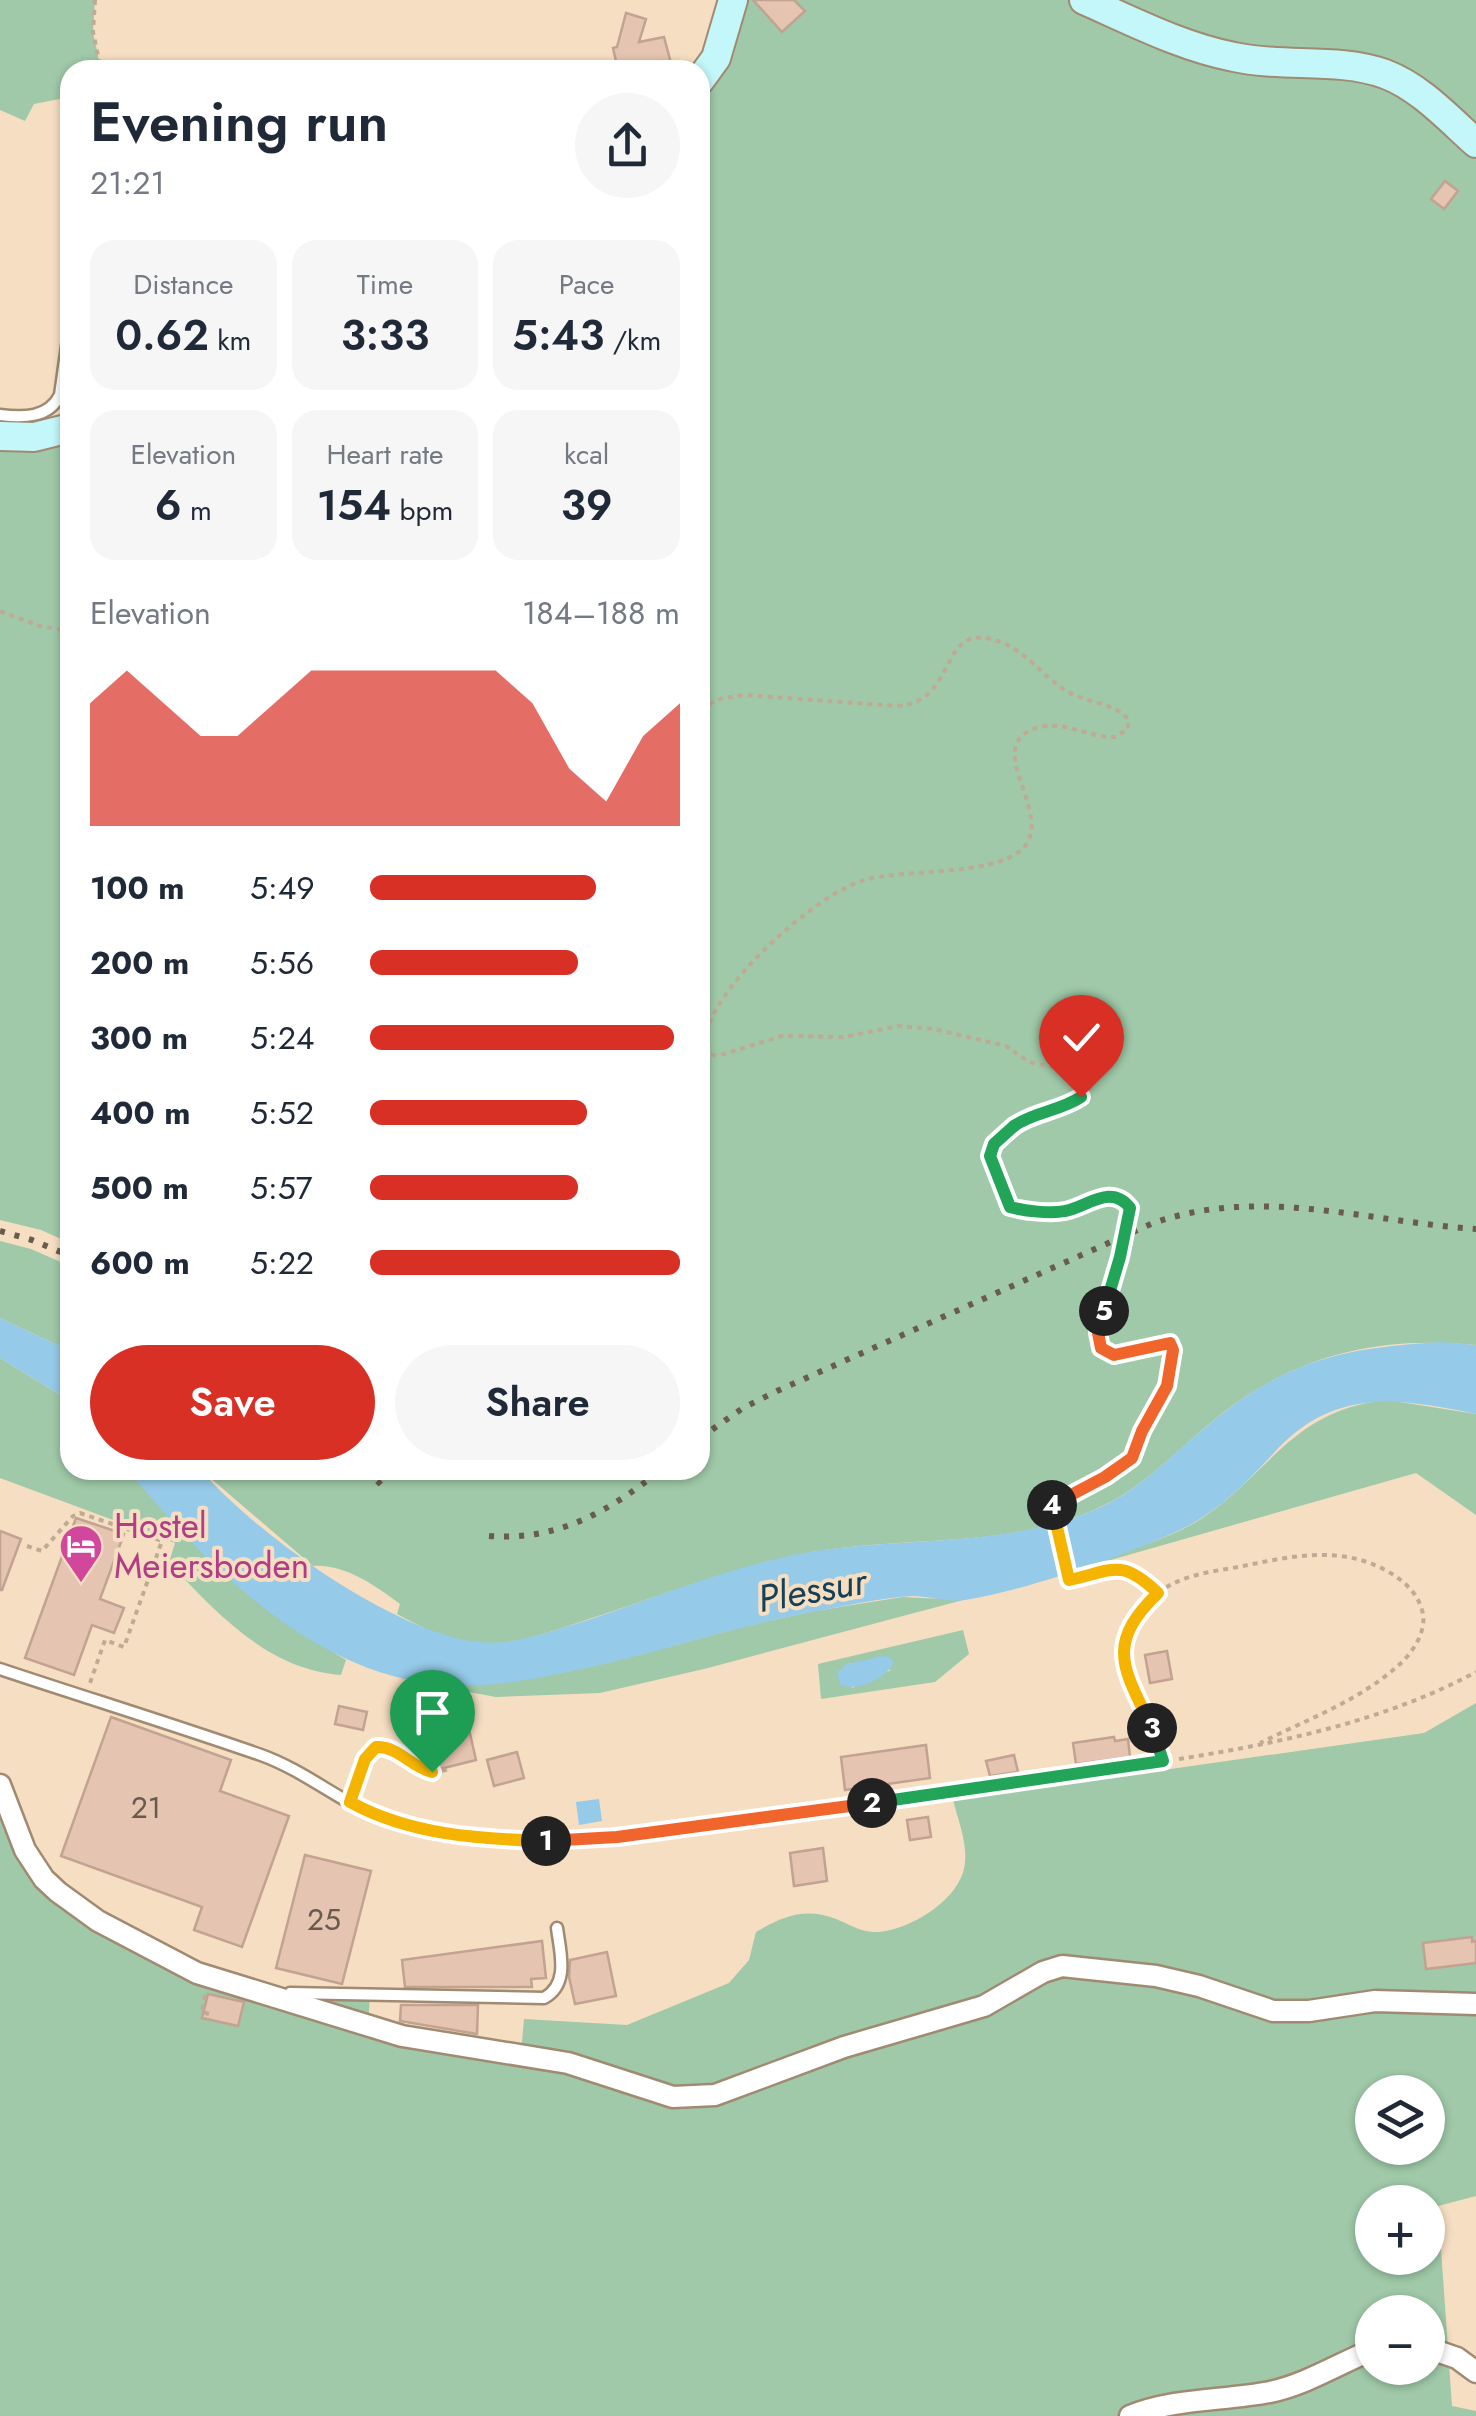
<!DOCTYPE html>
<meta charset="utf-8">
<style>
:root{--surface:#fff;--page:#f6f6f7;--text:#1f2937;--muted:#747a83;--accent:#d93025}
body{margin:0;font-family:Jost,sans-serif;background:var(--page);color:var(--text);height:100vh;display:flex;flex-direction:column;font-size:38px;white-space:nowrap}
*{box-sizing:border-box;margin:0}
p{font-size:32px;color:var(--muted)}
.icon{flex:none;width:55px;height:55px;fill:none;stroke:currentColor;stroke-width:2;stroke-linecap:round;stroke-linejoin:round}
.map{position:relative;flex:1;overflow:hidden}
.details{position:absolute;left:60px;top:60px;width:650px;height:1420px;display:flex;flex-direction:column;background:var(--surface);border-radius:30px;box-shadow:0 2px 8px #0004}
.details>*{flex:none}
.buttons{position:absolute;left:1355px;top:2075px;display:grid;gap:20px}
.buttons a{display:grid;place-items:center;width:90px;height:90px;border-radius:50%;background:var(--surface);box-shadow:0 2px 8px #0004;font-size:50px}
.pin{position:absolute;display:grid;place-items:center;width:85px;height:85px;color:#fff;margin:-102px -42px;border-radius:50% 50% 50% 0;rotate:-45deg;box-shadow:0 0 10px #0007}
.pin .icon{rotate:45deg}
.km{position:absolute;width:50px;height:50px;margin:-25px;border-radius:50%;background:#222;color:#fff;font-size:28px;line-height:50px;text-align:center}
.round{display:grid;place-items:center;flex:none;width:105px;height:105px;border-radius:52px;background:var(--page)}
.head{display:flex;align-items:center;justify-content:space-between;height:170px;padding:0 30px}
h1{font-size:55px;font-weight:600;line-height:75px}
.figures{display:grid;grid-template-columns:repeat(3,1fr);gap:15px;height:170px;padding:10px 30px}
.figures div{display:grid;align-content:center;border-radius:25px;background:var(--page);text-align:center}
.figures b{font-size:42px;font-weight:600}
.figures small{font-size:28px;font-weight:400}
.figures p{font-size:28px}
.chart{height:280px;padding:20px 30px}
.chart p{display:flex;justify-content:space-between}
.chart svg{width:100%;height:180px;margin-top:10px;fill:var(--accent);opacity:.7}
.action{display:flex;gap:20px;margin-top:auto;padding:20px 30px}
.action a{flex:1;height:115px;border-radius:60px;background:var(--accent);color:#fff;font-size:40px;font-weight:600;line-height:115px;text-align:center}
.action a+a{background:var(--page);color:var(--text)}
ul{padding:0 30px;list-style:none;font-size:32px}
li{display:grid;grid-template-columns:160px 120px 1fr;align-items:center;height:75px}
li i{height:25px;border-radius:12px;background:var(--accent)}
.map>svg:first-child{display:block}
.green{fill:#9fc9a8;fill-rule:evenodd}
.water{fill:#95cae8}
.building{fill:#e5c4b2;stroke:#c2a291;stroke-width:2.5}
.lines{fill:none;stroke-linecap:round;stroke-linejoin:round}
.service-casing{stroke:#a08a71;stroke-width:15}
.minor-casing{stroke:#a08a71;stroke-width:25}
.secondary-casing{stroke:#a08a71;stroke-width:32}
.path{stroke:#bfab94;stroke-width:4;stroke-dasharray:5 5;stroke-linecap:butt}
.service{stroke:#fff;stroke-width:10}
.minor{stroke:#fff;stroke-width:20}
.secondary{stroke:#c3f7fa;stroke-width:28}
.rail{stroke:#695c4e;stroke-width:6;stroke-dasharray:5 10;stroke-linecap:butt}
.split-1-casing{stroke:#fff;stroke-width:20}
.split-2-casing{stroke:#fff;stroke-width:20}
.split-3-casing{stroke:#fff;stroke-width:20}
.split-4-casing{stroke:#fff;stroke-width:20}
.split-5-casing{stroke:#fff;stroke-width:20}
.split-6-casing{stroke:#fff;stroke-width:20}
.split-7-casing{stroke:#fff;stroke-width:20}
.split-1{stroke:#f5b400;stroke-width:12}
.split-2{stroke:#f0652b;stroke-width:12}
.split-3{stroke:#22a559;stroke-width:12}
.split-4{stroke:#f5b400;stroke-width:12}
.split-5{stroke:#f0652b;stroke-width:12}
.split-6{stroke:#22a559;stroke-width:12}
.split-7{stroke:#22a559;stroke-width:12}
.labels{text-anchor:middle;stroke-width:8;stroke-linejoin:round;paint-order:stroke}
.number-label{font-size:30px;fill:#695a4e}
.hotel-label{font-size:35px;fill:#b23c85;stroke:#f6dec2;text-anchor:start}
.water-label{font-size:38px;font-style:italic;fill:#154056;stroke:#f6dec2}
</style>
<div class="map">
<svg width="1476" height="2416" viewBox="0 0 1476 2416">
<rect width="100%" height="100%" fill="#f6dec2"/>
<path class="green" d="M 0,0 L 95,0 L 93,32 L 101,70 L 70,70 L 70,97 L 34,104 L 25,121 L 0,110 Z
M 733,0 L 1476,0 L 1476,1345 C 1373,1335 1288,1357 1209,1424 C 1171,1456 1140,1490 1094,1510 C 998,1552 888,1533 788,1557 C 721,1572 657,1597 592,1618 C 561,1628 530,1641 497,1643 C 461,1646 428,1631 397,1614 L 400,1604 C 374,1585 345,1564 313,1566 L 201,1470 L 700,1470 L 700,80 Z
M 70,428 L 70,1243 L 41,1230 L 0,1220 L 0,436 Z
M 0,1241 L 31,1249 L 70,1266 L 70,1351 L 0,1318 Z
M 0,1358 L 70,1401 L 70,1470 L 128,1470 C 196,1551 256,1606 346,1660 L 341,1675 C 267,1669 218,1614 169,1563 L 175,1543 L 0,1478 Z
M 1387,1400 L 1476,1414 L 1476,1515 L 1416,1473 L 1086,1567 C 1123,1550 1167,1541 1201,1519 C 1270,1473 1293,1409 1387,1400 Z
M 903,1597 L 963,1600 L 708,1668 L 600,1693 L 496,1697 L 398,1679 C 522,1697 633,1654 752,1625 C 802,1612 853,1605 903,1597 Z
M 963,1630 L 969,1654 L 935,1682 L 821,1699 L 818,1664 ZM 870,1661 L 891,1670 L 852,1688 L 847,1664 Z
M 1476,1703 L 1476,2196 L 1438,2206 L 1452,2406 L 1476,2411 L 1476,2416 L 0,2416 L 0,1785 L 59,1892 L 245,1988 L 370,1995 L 368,2026 L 521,2054 L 524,2019 L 627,2025 L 729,1983 L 749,1960 L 756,1932 C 783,1916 805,1907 836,1919 C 849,1924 858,1931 873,1932 C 907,1933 963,1899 965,1862 C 967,1841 958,1820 953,1800 L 1424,1733 ZM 1372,2092 L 1428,2092 L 1428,2148 L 1372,2148 ZM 1372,2202 L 1428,2202 L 1428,2258 L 1372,2258 ZM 1372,2312 L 1428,2312 L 1428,2368 L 1372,2368 Z"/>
<path class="water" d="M 0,1318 L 70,1351 L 70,1401 L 0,1358 Z
M 1443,1342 L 1476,1345 L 1476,1414 C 1398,1398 1333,1387 1273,1454 C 1246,1483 1217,1513 1180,1530 C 1119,1558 1030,1589 965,1600 C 947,1603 930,1596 912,1596 C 878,1598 841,1607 807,1613 C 743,1625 680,1645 617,1661 C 562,1673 502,1689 445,1685 C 313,1676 207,1566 128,1470 L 201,1470 C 255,1534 418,1653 503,1642 C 533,1639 562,1628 591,1619 C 657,1597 724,1569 793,1555 C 892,1535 997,1550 1092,1511 C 1136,1493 1165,1461 1201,1431 C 1283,1361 1337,1348 1443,1342 Z
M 883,1656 L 890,1657 L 894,1663 C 885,1679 858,1692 840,1685 L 837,1672 L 847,1664 Z
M 599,1799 L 602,1821 L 579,1825 L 576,1802 Z"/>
<path class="building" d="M 753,0 L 794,0 L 805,11 L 782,32 Z
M 626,13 L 646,19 L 639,42 L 664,37 L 672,67 L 618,70 L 613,48 L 617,47 Z
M 1445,181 L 1458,191 L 1444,209 L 1431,199 Z
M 76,1518 L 124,1534 L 100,1599 L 124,1608 L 114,1633 L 92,1625 L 74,1675 L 25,1658 Z
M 0,1531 L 21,1539 L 2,1590 L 0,1590 Z
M 1167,1651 L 1172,1679 L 1150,1683 L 1145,1655 Z
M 339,1706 L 367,1712 L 363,1730 L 335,1724 Z
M 111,1717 L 231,1760 L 220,1791 L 289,1816 L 242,1947 L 194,1930 L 202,1907 L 61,1856 Z
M 458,1725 L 460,1732 L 469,1729 L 476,1760 L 436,1770 L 427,1733 Z
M 1114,1737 L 1115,1741 L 1128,1739 L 1130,1757 L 1076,1764 L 1073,1743 Z
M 926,1745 L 930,1778 L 845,1790 L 841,1757 Z
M 517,1752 L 524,1778 L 494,1786 L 487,1760 Z
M 1014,1755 L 1018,1772 L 990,1776 L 986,1761 Z
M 928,1817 L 931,1837 L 910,1840 L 907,1820 Z
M 823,1848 L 827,1881 L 794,1886 L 790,1853 Z
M 305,1855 L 371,1871 L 342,1984 L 276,1968 Z
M 1472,1937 L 1472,1942 L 1476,1941 L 1476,1963 L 1426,1969 L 1423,1943 Z
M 542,1941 L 546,1978 L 531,1979 L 532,1987 L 405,1987 L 402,1960 Z
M 607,1952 L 616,1996 L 575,2004 L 569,1977 L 570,1960 Z
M 208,1994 L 244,2002 L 238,2026 L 202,2018 Z
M 401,2005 L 478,2005 L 477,2034 L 400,2021 Z"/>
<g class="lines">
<g class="service-casing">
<path id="service" d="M 0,415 C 23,418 49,418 60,395 L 70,325
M 0,1669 C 87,1698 175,1725 261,1755 C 300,1769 332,1795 369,1813 C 439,1847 541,1843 617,1837 L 1163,1761
M 290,1993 L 544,1998 C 570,1984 560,1952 557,1928"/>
</g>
<g class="minor-casing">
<path id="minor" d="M 0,1785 L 25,1850 L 44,1879 L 58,1892 L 98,1921 L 197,1973 L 402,2036 L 568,2063 L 673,2097 L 715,2095 L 844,2047 L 984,2006 L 1043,1972 L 1062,1966 L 1156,1976 L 1199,1986 L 1273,2011 L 1309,2011 L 1375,2001 L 1476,2004
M 1428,2348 L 1457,2358 L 1476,2372
M 1130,2416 C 1174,2398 1223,2401 1270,2392 C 1307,2384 1338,2364 1372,2350"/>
</g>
<g class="secondary-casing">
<path id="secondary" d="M 1084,0 C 1132,21 1182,47 1234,57 C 1283,68 1338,57 1385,74 C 1420,87 1449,119 1476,143
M 700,80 L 716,58 L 733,0
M 0,436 L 34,437 L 70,428"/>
</g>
<path class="path" d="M 95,0 L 93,32 L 101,70
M 0,611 L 40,626 L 70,631
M 700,708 L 723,698 L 745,695 L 896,706 C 962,703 935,615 1003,643 C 1027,653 1044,677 1065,690 C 1084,703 1114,702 1128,719 L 1128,729 L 1115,737 C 1090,738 1066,721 1040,727 C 975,743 1061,818 1020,851 C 989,876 904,869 864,880 C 814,895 707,991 704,1044 L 710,1054 L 717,1056 L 782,1036 L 844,1037 L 898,1026 L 934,1029 L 1006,1046 L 1029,1062 L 1047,1066 L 1066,1065 L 1096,1052 L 1102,1055 C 1098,1125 1006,1099 990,1156 L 1007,1201 L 1013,1208 L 1062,1212 L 1106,1196 L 1127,1203 L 1131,1217 L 1098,1329 C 1093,1370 1144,1349 1167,1343 L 1173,1347 C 1172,1360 1171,1374 1167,1386 C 1162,1397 1129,1462 1122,1467 C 1106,1479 1058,1494 1051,1510 L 1069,1580 C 1115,1569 1121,1558 1158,1593 C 1093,1657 1135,1677 1158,1744
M 27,1546 L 42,1551 L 73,1516 L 80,1513 L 162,1541 L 124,1647 L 105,1640 L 90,1683
M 1158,1593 C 1181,1575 1210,1572 1238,1567 C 1288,1557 1339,1544 1387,1571 C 1403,1580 1417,1592 1422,1610 C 1428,1629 1414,1651 1400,1664 C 1361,1700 1306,1720 1260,1743
M 1179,1759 C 1280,1743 1385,1721 1476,1672
M 355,1789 L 365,1759 L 376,1747 C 407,1745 413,1780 450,1769
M 205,1995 L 202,2012 L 209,2014"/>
<use href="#service" class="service"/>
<use href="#minor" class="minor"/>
<use href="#secondary" class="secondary"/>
<path class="rail" d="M 0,1231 L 32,1240 L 70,1256
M 700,1438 L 743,1408 L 777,1391 L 1151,1224 C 1257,1185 1368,1222 1476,1229
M 367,1470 L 387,1491
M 489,1536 C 558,1541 608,1512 661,1470"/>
</g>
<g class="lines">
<g class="split-1-casing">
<path id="split-1" d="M 432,1772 C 411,1767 398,1746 376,1747 L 365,1759 L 350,1802 C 410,1835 479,1839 546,1841"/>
</g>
<g class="split-2-casing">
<path id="split-2" d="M 546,1841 L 617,1837 L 872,1803"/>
</g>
<g class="split-3-casing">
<path id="split-3" d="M 872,1803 L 1163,1761 L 1152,1728"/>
</g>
<g class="split-4-casing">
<path id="split-4" d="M 1052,1505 L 1069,1580 C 1115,1570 1121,1558 1158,1593 C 1104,1645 1124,1669 1152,1728"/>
</g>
<g class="split-5-casing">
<path id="split-5" d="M 1052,1505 L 1105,1477 L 1132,1458 L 1142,1431 L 1167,1386 L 1173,1350 L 1170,1343 L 1114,1355 L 1101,1348 L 1098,1333 L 1104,1311"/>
</g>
<g class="split-6-casing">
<path id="split-6" d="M 1014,1126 L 994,1144 L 990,1156 L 1010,1207 C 1024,1211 1051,1214 1065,1211 C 1087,1207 1111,1183 1130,1208 L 1120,1257 L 1104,1311"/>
</g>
<g class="split-7-casing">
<path id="split-7" d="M 1014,1126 C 1034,1112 1060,1111 1081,1097"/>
</g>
<use href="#split-1" class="split-1"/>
<use href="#split-2" class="split-2"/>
<use href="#split-3" class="split-3"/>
<use href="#split-4" class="split-4"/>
<use href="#split-5" class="split-5"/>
<use href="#split-6" class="split-6"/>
<use href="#split-7" class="split-7"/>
</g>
<defs>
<g id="hotel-pin" transform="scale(2.25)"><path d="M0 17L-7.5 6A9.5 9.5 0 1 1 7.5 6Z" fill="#d1479c" stroke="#f6dec2"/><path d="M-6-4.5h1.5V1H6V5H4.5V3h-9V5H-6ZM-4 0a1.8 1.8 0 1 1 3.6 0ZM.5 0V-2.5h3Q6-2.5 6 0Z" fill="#fff"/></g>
</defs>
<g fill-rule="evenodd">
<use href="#hotel-pin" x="81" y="1546"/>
</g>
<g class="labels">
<g class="number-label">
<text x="146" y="1818">21</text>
<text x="324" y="1930">25</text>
</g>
<g class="hotel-label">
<text x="114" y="1538">Hostel<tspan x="114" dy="40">Meiersboden</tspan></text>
</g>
<g class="water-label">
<text transform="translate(812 1590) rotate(-10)" y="13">Plessur</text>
</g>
</g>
</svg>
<div class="buttons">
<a><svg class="icon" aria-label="layers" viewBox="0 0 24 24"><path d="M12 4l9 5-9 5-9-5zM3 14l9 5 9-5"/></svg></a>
<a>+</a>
<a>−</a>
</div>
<div class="pin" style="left:432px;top:1772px;background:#1e9e55"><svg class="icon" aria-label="arrive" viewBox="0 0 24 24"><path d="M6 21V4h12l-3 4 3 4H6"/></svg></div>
<div class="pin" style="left:1081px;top:1097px;background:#d93025"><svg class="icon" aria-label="check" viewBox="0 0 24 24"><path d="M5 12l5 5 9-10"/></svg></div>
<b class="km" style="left:546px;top:1841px">1</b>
<b class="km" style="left:872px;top:1803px">2</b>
<b class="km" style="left:1152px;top:1728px">3</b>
<b class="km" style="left:1052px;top:1505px">4</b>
<b class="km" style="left:1104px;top:1311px">5</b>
<section class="details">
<div class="head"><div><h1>Evening run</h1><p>21:21</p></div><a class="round"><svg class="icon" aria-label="share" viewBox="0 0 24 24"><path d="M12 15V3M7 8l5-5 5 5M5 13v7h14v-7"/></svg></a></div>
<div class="figures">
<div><p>Distance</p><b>0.62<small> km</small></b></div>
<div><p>Time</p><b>3:33</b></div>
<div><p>Pace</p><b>5:43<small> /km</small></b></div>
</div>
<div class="figures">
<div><p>Elevation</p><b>6<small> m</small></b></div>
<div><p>Heart rate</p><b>154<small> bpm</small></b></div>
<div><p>kcal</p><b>39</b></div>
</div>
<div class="chart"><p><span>Elevation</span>184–188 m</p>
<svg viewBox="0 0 160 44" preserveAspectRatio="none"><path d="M0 44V14L10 6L20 14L30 22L40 22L50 14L60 6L70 6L80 6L90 6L100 6L110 6L120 14L130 30L140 38L150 22L160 14V44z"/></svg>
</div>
<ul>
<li><b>100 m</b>5:49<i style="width:73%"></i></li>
<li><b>200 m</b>5:56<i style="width:67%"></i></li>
<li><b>300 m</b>5:24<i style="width:98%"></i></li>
<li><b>400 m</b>5:52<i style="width:70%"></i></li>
<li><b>500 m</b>5:57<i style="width:67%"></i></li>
<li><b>600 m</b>5:22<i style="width:100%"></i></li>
</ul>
<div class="action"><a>Save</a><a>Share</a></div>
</section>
</div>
